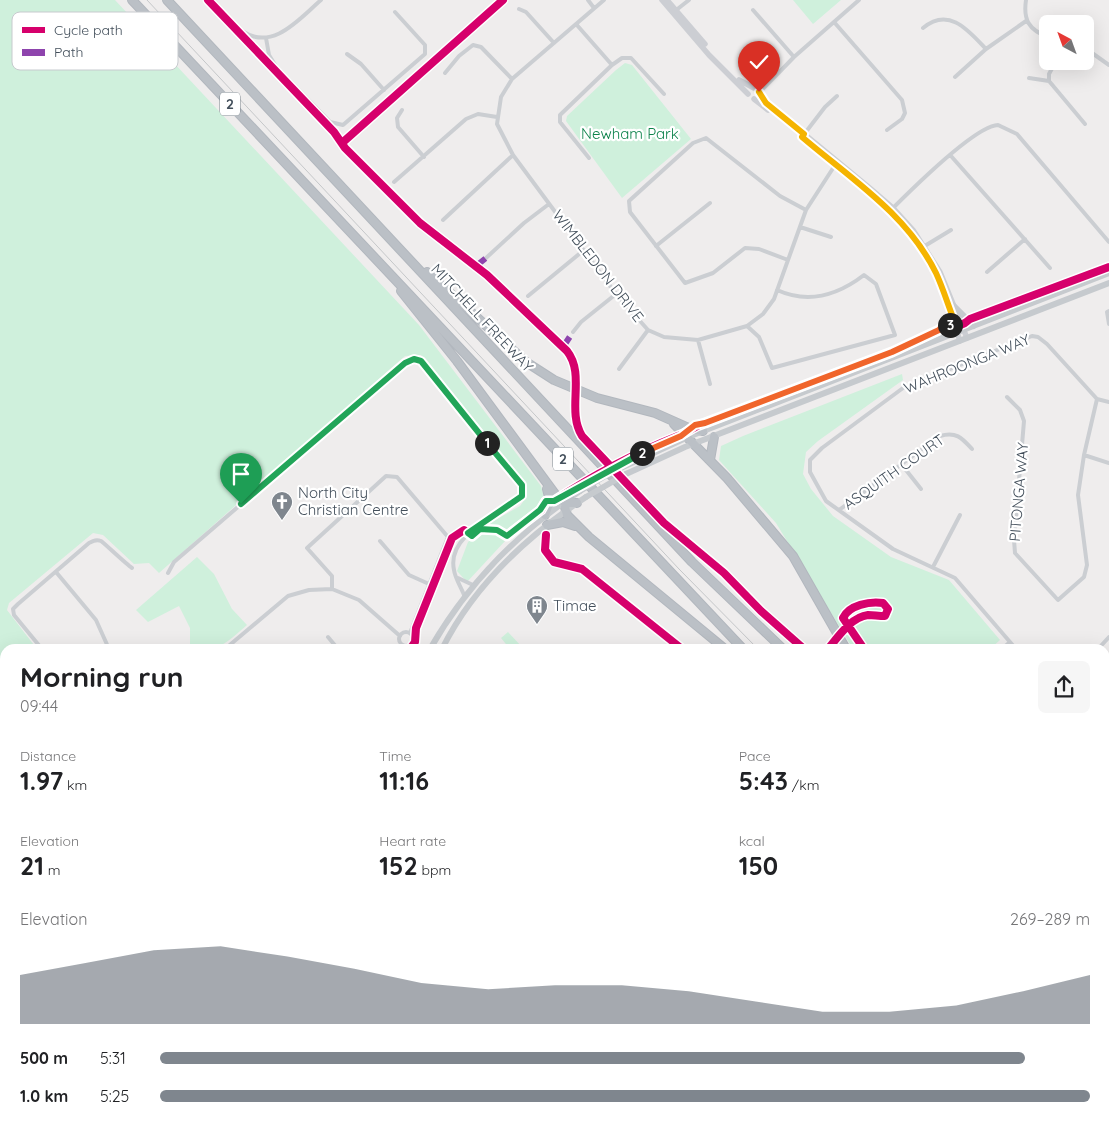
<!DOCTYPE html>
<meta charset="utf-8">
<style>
:root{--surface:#fff;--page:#f6f6f6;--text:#202124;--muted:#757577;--accent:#7f868e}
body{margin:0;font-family:Quicksand,sans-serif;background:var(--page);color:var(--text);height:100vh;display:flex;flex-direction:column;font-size:19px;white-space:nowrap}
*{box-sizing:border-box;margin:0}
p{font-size:16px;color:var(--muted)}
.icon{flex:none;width:28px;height:28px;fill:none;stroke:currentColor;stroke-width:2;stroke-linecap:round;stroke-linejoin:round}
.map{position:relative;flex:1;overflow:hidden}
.panel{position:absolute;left:0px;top:644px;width:1110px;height:481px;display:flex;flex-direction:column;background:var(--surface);border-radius:15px 15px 0 0;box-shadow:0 5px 20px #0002}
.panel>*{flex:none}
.needle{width:32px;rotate:319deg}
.controls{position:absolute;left:1039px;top:15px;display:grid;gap:10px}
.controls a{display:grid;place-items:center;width:55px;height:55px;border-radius:8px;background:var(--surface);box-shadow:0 5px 20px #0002;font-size:25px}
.pin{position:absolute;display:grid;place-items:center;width:42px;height:42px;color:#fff;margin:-51px -21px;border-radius:50% 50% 50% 0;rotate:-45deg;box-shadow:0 0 5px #0007}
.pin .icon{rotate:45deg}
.km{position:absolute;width:25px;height:25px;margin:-12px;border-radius:50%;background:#222;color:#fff;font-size:14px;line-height:25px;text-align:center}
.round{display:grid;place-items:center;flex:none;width:52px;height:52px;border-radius:8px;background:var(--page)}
.headline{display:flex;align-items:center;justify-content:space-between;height:85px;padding:0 20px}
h1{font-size:28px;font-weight:700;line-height:38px}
.figures{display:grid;grid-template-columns:repeat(3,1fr);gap:8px;height:85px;padding:5px 20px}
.figures div{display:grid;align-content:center}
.figures b{font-size:25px;font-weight:700}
.figures small{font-size:14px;font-weight:400}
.figures p{font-size:14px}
.chart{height:140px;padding:10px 20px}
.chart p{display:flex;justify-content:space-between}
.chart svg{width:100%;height:90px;margin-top:5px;fill:var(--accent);opacity:.7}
ul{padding:0 20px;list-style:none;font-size:16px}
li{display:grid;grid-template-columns:80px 60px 1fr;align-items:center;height:38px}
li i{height:12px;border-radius:6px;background:var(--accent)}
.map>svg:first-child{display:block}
.green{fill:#cff0dc}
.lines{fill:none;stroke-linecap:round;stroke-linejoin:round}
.motorway-casing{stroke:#b2b7be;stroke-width:10}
.minor{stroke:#cbced2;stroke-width:4}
.tertiary{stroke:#cbced2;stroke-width:5}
.secondary{stroke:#ccced3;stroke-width:5.5}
.primary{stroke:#c6cace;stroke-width:6}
.motorway{stroke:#bbc0c6;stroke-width:8}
.rail{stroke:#c5c7c9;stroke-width:1}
.primary-bridge{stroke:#c6cace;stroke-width:6}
.quiet{stroke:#8e44ad;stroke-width:6;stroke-dasharray:12 6;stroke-linecap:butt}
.cycleway-casing{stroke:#fff;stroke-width:11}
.cycleway{stroke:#d6006c;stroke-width:8}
.split-1-casing{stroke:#fff;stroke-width:10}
.split-2-casing{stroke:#fff;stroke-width:10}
.split-3-casing{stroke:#fff;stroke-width:10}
.split-4-casing{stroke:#fff;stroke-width:10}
.split-1{stroke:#22a559;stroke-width:6}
.split-2{stroke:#22a559;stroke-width:6}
.split-3{stroke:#f0652b;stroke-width:6}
.split-4{stroke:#f5b400;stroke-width:6}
.labels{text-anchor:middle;stroke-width:4.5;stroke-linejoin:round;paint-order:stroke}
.shield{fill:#fff;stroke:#7b848c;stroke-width:1}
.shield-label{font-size:14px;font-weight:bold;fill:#434f5b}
.park-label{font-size:15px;fill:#0e834c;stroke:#fff}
.street-label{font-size:15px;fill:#434f5b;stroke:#fff}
.poi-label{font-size:15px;fill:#434f5b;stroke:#fff;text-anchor:start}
.key{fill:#fff;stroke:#c7cace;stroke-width:1}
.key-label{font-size:14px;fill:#434f5b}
</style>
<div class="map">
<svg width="1109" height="1124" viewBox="0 0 1109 1124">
<rect width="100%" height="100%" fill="#efeded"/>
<path class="green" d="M 0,0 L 115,0 L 419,325 L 541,486 L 545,501 L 542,511 L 506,540 L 467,582 L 457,571 L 468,542 L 488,524 L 520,506 L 527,496 L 527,485 L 421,355 L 405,356 L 159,573 L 149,563 L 134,564 L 103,535 L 93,533 L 9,603 L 7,610 L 37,649 L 5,649 L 5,1102 L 0,1104 Z
M 793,0 L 841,0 L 813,24 Z
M 625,63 L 632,65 L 691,139 L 622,198 L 566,121 L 567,116 L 616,70 Z
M 902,374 L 903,380 L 818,441 L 806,452 L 803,474 L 811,489 L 833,516 L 891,557 L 949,580 L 1000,640 L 990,649 L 853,649 L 776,523 L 719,460 L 721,446 L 743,436 Z
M 197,557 L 214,574 L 232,609 L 247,625 C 223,646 222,649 190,649 L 190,628 L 179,606 L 148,622 L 136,610 Z
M 508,632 L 522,647 L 520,649 L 510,649 L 501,638 Z
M 62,1120 L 137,1120 L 139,1124 L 50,1124 Z
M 170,1120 L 258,1120 L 258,1124 L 172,1124 Z
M 703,1120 L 779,1120 L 783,1124 L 697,1124 Z
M 937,1120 L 1023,1120 L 1026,1124 L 933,1124 Z"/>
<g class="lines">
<g class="motorway-casing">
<path id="motorway" d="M 132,0 L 743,649
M 167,0 L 692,562 L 783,649
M 427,272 L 526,362 L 554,380 L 597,398 L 655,413 L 691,429 L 703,431
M 401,291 L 457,361 L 558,498 L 566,503 L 577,503
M 674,424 L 727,478 L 793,556 L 846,649
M 710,460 L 714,437
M 570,498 L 565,507 L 567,515 L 589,537 L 725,649
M 545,515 L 550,501 L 547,489
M 547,525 L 563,522 L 575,526
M 1105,846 L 1109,848
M 1105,872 L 1109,873"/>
</g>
<path class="minor" d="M 213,0 C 222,10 231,23 242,31 C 273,52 300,18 321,0
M 588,0 L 594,8
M 604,0 L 512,79 L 501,97 L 497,124 L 513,155 L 616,294 L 648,330 L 664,337 L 698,340 L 747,326 L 763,314 L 774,299 L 806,210 L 837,162
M 1026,0 C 1023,20 1029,30 1048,37
M 519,9 L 526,12 L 554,43
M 753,10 L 794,57
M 675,11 L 689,0
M 834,22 L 902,100 L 905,113 L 902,119 L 887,130
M 576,24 L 612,65
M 923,28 C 949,6 969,31 986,49
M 266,38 L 269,55 L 277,68 L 330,122 L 343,125 L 425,54 L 425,45 L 395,12
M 1085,48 L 1109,65
M 347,54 L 361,64 L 384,90
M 1056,61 L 1049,74 L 1049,81 L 1085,124
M 445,73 L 459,56 L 473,45 L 481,47 L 512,79
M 955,77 L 986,49 L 1026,21
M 1029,78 L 1049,81
M 756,89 L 767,82
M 759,93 L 794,57 L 859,0
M 402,110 L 397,118 L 398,127 L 424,157
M 802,137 L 825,107 L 837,96
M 951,156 L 1050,268
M 589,158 L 560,122 L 560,115 L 612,65 L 622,58 L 631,58 L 664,94
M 394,182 L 466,119 L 478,114 L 497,117
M 892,209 C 910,191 975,126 998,125 L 1017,134 L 1109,242
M 443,220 L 513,155
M 800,227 L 831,237
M 656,246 L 710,203
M 923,247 L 951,230
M 486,258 L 524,223 L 549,204
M 788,260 L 759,249 L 745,248 L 713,273 L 685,283 L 630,212 L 629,201 L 693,143 L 706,138 L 780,196 L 806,210
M 987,272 L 1025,239
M 528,296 L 584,250
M 1109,311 L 1107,312 L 1109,324
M 747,326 L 759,337 L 772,368 L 895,335 L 876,284 L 864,275 C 838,295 808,304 777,290
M 573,332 L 581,322 L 616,294
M 698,340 L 710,384
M 619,369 L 648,330
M 1007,397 L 1020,410 L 1024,421 L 1014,540 L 1015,553 L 1058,600 L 1084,577 L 1087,565 L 1078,495 L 1084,455 L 1097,399
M 1084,455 L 1109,463
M 902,465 L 921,489
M 839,510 L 940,436 C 956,431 962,438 972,449
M 380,541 L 409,575 L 429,584
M 933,567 L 960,515
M 56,572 L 96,620 L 109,649
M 168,573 L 174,562 L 405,363 L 414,359 L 421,361 L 522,485 L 522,496 C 502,515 446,533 454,570 C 455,578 461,587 464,595
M 458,578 L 473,585
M399 639a7 7 0 1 1 14 0a7 7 0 1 1-14 0Z
M 400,636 L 359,600 L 332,589 L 332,576 L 307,548 L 386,476 L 397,477 L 448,537 L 410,633
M 328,637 L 338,649
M 42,649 L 14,615 L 13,609 L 18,604 L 89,543 C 93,541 96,539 101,541 C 103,542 126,564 132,568
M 225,649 L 288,596 L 309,590 L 332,589
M 1002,649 L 1010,642
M 1016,649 L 955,578 L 893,549 L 826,501 L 810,472 L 810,460 L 822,448 L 903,388 L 1032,336 L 1038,337 L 1047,344 L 1097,399 L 1109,402
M 1098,649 L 1109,637
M 1105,656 L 1109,661
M 1105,713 L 1109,710
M 1105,792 L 1109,789
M 1105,818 L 1109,820
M 1105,901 L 1109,902
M 1105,936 L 1109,932
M 1105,996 L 1109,1001
M 1105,1087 L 1109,1092
M 300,1120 L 300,1124
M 418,1120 L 418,1124
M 552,1120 L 557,1124
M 886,1120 L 890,1124
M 525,1124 L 529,1120
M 610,1124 L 613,1120
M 691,1124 L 695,1120
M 923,1124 L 928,1120"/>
<path class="tertiary" d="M 38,1120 L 39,1124"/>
<path class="secondary" d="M 662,0 L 709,55 L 748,94
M 667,0 L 705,44
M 739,80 L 754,88
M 759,95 L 768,104 L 871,189 L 893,208 L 913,230 L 940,272 L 967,338
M 754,99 L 768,110
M 878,199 C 927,244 939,281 960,341
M 793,1120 L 797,1124"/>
<path class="primary" d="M 953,305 L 974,326
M 933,340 L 954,320
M 612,472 L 688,437 L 1109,273
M 626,474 L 685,447 L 1109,283
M 430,649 C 468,583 517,533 580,491
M 442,649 C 474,585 527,536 586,497
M 0,1122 L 7,1120
M 13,1124 L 23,1120
M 46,1124 L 49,1120"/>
<use href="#motorway" class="motorway"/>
<path class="rail" d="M 147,0 L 679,569 L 758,649
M 1105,861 L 1109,862"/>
<path class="primary-bridge" d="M 580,491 L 612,472
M 586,497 L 626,474"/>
<path class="quiet" d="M 476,266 L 486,258
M 563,347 L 573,332"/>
<g class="cycleway-casing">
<path id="cycleway" d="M 208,0 L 334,132 L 345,148 L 420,223 L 487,275 L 567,351 C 586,375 566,410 582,436 L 664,523 L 724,573 L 761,611 L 804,649
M 342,143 L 503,0
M 546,535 L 545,550 L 554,562 L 582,569 L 682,649
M 410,649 L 415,642 L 416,628 L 452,538 L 464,530 L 472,536 L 480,529 L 497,530 L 507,536 L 541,510 L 546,501 L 554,501 C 592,476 635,453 678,436 C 690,432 691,427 705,423 L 892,352 L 939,330 L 945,325 L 951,329 L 965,323 L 970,319 L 1109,267
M 828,649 C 838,637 851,617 868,615 C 873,615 879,616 885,616 L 888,609 L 883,603 C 870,601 849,605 843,618 L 864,649"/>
</g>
<use href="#cycleway" class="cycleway"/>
</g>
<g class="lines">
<g class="split-1-casing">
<path id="split-1" d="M 241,504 L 405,363 L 414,359 L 421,361 L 487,443"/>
</g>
<g class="split-2-casing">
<path id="split-2" d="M 487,443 L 522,485 L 522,496 L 468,533 L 472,536 L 480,529 L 497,530 L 507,536 L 540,510 L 546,501 L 554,501 L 642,453"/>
</g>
<g class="split-3-casing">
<path id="split-3" d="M 642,453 L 681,436 L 695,425 L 705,423 L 892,352 L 939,330 L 944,324 L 948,327 L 950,325"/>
</g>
<g class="split-4-casing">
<path id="split-4" d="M 759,92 L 766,103 L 804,134 L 802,137 C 850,178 907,214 936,273 C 943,288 948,305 954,320 L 950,325"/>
</g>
<use href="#split-1" class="split-1"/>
<use href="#split-2" class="split-2"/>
<use href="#split-3" class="split-3"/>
<use href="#split-4" class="split-4"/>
</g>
<defs>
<g id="church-pin" transform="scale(1.125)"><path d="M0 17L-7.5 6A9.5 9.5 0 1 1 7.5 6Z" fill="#7f868e" stroke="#fff"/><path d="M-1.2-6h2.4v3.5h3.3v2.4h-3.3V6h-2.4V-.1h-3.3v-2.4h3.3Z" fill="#fff"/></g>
<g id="building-pin" transform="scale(1.125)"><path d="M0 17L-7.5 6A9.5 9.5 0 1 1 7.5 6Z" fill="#7f868e" stroke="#fff"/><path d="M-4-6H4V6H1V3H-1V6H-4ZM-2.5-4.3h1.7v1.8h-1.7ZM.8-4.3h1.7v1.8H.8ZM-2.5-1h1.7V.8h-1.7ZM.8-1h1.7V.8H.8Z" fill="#fff"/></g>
</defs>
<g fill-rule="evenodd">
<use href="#church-pin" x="282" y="502"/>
<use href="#building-pin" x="537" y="606"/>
</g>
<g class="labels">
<g class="shield">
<rect x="220" y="92.5" width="20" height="23" rx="4"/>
<rect x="553" y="447.5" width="20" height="23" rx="4"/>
</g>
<g class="shield-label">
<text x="230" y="109">2</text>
<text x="563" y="464">2</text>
</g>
<g class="park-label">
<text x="630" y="139">Newham Park</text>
</g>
<g class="street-label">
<text transform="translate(598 266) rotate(52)" y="5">WIMBLEDON DRIVE</text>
<text transform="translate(482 318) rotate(47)" y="5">MITCHELL FREEWAY</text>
<text transform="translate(967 364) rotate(-22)" y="5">WAHROONGA WAY</text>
<text transform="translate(894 472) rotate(-35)" y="5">ASQUITH COURT</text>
<text transform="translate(1019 492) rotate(-85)" y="5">PITONGA WAY</text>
</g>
<g class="poi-label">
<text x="298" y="498">North City<tspan x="298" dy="17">Christian Centre</tspan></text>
<text x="553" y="611">Timae</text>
</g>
</g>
<rect x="12" y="12" width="166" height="58" rx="8" class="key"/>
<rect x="22" y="27" width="23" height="6" fill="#d6006c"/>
<rect x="22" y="49" width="23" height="7" fill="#8e44ad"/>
<g class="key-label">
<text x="54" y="35">Cycle path</text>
<text x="54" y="57">Path</text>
</g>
</svg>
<div class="controls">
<a><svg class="needle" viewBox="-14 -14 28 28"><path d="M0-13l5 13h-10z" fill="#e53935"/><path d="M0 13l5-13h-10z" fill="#757577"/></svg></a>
</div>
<div class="pin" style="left:241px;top:504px;background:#1e9e55"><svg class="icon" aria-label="arrive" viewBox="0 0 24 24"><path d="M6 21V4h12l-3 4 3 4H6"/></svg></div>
<div class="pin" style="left:759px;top:92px;background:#d93025"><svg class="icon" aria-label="check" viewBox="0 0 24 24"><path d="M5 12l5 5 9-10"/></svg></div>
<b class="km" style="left:487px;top:443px">1</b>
<b class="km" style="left:642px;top:453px">2</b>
<b class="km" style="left:950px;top:325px">3</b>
<section class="panel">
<div class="headline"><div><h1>Morning run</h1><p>09:44</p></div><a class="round"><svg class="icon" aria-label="share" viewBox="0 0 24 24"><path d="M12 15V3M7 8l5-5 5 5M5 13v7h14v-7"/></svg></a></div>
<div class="figures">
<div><p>Distance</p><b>1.97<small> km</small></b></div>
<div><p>Time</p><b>11:16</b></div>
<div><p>Pace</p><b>5:43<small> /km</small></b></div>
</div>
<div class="figures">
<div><p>Elevation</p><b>21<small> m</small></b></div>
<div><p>Heart rate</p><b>152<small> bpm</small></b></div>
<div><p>kcal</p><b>150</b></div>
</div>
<div class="chart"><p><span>Elevation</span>269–289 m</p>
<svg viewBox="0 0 160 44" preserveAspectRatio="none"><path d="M0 44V20L10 14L20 8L30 6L40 11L50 17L60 24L70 27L80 25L90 25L100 28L110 33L120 38L130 38L140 35L150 28L160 20V44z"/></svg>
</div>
<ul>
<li><b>500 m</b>5:31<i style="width:93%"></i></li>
<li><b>1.0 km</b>5:25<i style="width:100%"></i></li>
</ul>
</section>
</div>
